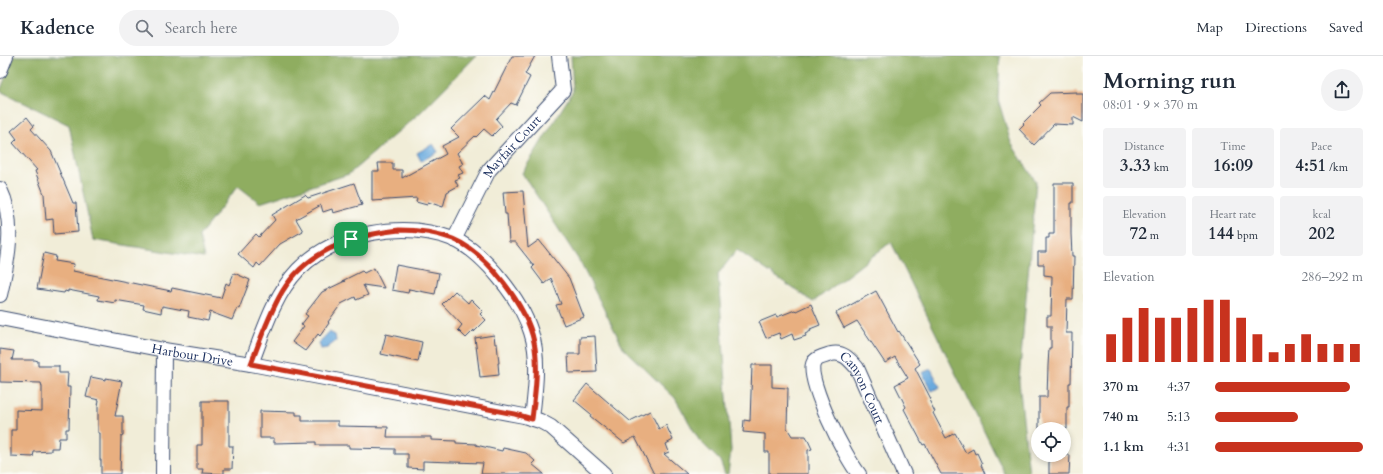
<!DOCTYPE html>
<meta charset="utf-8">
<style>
:root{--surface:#fff;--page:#f2f2f3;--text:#1f2937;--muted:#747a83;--line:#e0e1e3;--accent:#c8321e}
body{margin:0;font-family:Cardo,serif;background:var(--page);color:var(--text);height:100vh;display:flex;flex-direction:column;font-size:15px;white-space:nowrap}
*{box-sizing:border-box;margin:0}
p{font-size:13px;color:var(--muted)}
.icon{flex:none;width:22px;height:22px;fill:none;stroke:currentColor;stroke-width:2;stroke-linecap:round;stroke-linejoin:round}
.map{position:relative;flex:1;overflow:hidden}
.panel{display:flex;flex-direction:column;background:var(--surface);width:300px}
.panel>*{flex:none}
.tools{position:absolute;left:1031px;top:366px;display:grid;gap:8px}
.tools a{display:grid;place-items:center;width:40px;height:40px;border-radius:50%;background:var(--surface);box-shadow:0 2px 6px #0003;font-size:20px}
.pin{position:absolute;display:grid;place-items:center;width:34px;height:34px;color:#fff;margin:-17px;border-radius:8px;box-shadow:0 2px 6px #0006}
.round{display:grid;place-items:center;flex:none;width:42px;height:42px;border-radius:21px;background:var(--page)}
.summary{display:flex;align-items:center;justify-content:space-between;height:68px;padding:0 20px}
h1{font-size:22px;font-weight:700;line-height:30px}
.metrics{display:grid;grid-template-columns:repeat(3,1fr);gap:6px;height:68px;padding:4px 20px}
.metrics div{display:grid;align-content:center;border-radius:4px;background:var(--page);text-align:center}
.metrics b{font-size:17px;font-weight:700}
.metrics small{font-size:11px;font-weight:400}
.metrics p{font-size:11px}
.chart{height:112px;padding:8px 20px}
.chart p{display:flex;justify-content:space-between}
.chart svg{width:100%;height:72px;margin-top:4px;stroke:var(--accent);stroke-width:6}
ul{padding:0 20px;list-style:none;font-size:13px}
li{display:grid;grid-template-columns:64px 48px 1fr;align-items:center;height:30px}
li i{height:10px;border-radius:5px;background:var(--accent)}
header{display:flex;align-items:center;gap:24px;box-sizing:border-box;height:56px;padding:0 20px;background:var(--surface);border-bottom:1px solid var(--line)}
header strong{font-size:19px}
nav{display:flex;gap:22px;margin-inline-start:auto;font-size:14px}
.search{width:280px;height:36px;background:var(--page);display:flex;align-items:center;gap:10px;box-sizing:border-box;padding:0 14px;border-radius:22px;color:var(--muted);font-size:15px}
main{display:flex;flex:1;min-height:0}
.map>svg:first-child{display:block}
.forest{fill:#8fad60;stroke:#556e5f}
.water{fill:#6baade;stroke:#436c9e}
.building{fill:#e8af80}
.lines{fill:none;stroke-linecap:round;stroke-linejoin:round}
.minor-casing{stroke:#3b4c70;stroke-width:16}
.minor{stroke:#fff;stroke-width:14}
.route-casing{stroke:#fff;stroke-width:8}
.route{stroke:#c8321e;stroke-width:5}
.labels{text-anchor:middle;stroke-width:3.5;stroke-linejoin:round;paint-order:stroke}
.street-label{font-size:13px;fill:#1b2f5e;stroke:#fdfcf7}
</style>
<header>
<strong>Kadence</strong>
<div class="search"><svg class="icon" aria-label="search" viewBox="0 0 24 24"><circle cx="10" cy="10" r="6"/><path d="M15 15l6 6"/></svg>Search here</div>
<nav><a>Map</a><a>Directions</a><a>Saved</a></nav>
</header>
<main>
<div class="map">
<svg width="1083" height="418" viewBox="0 0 1083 418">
<rect width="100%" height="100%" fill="#fdfcf7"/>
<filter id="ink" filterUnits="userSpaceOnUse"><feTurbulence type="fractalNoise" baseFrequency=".025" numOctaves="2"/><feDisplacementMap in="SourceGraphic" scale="8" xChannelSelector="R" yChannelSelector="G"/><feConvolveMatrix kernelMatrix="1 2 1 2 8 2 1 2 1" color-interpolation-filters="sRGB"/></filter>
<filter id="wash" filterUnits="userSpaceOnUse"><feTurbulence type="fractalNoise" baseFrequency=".012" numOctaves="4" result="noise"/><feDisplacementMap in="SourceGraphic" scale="16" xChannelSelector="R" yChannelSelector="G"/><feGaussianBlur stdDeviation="0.9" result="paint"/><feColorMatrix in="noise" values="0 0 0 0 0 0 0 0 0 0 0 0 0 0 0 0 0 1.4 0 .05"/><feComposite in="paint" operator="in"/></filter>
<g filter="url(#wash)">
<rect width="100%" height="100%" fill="#f1edd8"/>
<path class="forest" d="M 14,0 L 476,0 L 421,56 L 349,118 L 260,147 L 238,130 L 199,180 L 204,202 L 93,184 L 69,69 L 0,35 Z
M 571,0 L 1000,0 L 998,43 L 1011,87 L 1036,126 L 1019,325 L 1029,418 L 1005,418 L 891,186 L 813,246 L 737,194 L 718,218 L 731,394 L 728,418 L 725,418 L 720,405 L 699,384 L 675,342 L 624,293 L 580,206 L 522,117 L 573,35 Z"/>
<path class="water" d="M 433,88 L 438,96 L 421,105 L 417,97 Z
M 329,276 L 335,279 L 336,285 L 327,292 L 321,293 L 319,287 Z
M 931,313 L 940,331 L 932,335 L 922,317 Z"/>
<g id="blocks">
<path class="building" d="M 512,0 L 535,0 L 525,18 L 530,21 L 516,49 L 511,47 L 496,63 L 502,70 L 492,80 L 484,73 L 476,81 L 475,80 L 457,97 L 463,108 L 459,110 L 463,117 L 458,119 L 460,122 L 455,124 L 458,130 L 447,136 L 443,151 L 428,146 L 427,149 L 416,146 L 417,142 L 372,145 L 372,115 L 379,115 L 378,107 L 393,107 L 393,114 L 402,114 L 402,122 L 446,98 L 442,90 L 459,81 L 451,73 L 485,40 L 490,44 Z
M 1077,36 L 1077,38 L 1083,38 L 1083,66 L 1073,61 L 1073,69 L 1054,68 L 1034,89 L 1019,73 L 1024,68 L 1023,67 L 1041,49 L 1039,47 L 1050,37 Z
M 27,61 L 34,70 L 31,73 L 51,95 L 73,147 L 76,147 L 78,176 L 54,178 L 53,163 L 46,164 L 44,138 L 35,115 L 37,114 L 13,87 L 17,83 L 11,75 Z
M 354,127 L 362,149 L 333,157 L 332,153 L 323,156 L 321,149 L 296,163 L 303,175 L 280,188 L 260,210 L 257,207 L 254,212 L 238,198 L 256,178 L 259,181 L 275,164 L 272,159 L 305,139 L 308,142 Z
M 1054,127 L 1073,127 L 1073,147 L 1071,147 L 1071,178 L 1072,200 L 1074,200 L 1073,243 L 1067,243 L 1066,277 L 1072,277 L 1071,327 L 1069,327 L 1069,351 L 1067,351 L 1067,373 L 1039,373 L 1039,341 L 1047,341 L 1048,310 L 1049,292 L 1051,292 L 1051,270 L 1047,270 L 1047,260 L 1051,260 L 1052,220 L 1044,219 L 1044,208 L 1038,208 L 1038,196 L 1046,196 L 1046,182 L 1049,182 L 1049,178 L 1054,178 Z
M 523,135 L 528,192 L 539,184 L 569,222 L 584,261 L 564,269 L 556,249 L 561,248 L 551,222 L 544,228 L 532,212 L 534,210 L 515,186 L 509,186 L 507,158 L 505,158 L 503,136 Z
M 44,197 L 56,200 L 55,205 L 74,208 L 73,215 L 171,235 L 172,232 L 221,242 L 226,227 L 229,229 L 234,217 L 250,224 L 239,253 L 237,252 L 232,264 L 210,256 L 208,265 L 188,261 L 189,255 L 162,250 L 161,257 L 143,253 L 144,249 L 115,244 L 115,247 L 98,244 L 99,240 L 68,234 L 68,236 L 65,235 L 64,237 L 37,233 Z
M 396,209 L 439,217 L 435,238 L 409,233 L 408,237 L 392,234 Z
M 374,212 L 384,232 L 363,229 L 368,239 L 356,244 L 355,241 L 341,248 L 328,266 L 329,267 L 320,280 L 318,278 L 305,295 L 292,286 L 304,270 L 301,269 L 308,260 L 305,258 L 322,236 L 345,225 L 342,225 L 362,215 L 364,217 Z
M 455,235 L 468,247 L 471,243 L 483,255 L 480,258 L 486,264 L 474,276 L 474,274 L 466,282 L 458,274 L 462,269 L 442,248 Z
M 876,235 L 898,276 L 899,275 L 920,308 L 915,312 L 931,343 L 929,344 L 935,356 L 933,357 L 946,382 L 955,377 L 966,397 L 973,393 L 975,398 L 977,397 L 982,408 L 981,409 L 985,418 L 941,418 L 925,388 L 923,389 L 904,353 L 906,351 L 895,329 L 908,322 L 895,301 L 885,307 L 857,265 L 844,272 L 836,257 Z
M 811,248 L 820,269 L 810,273 L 811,275 L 805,278 L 806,280 L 794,284 L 792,278 L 781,283 L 779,277 L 766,282 L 759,266 L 776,259 L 777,261 L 795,254 L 796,255 Z
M 386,278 L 422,286 L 418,306 L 381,298 Z
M 494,279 L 495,288 L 497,288 L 499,307 L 498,307 L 499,319 L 480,321 L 475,282 Z
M 595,280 L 597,316 L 569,317 L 568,298 L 580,298 L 580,281 Z
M 0,293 L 14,295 L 12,304 L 35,304 L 38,305 L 38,310 L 59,310 L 59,317 L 68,317 L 67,331 L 70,331 L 69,373 L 66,373 L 66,382 L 59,382 L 58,392 L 51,392 L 51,395 L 34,396 L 33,401 L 11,400 L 11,374 L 16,374 L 16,354 L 42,355 L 42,331 L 41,327 L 0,326 Z
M 752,309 L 772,309 L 772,331 L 788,332 L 787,372 L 792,380 L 806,380 L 812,393 L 808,394 L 808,418 L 769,418 L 769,396 L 765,396 L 765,378 L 743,376 L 744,364 L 750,365 Z
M 91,321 L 106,324 L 106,322 L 122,325 L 115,360 L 123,360 L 123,379 L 121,380 L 120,418 L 101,418 L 101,404 L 100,404 L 100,377 L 98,377 L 98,350 L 99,344 L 86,341 Z
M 587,328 L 630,365 L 650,355 L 659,373 L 666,369 L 673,384 L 666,388 L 669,396 L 664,398 L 687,418 L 654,418 L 635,381 L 624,387 L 590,360 L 591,358 L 574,344 Z
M 202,345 L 229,345 L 229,390 L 233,390 L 232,413 L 224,413 L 224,418 L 202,417 L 203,413 L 197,413 L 197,389 L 202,389 Z
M 260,355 L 296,356 L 296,359 L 302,359 L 302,365 L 338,365 L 338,370 L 388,371 L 387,381 L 431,381 L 431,384 L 456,385 L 456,387 L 476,388 L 476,389 L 502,395 L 503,392 L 526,397 L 535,405 L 532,408 L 544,418 L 481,418 L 483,407 L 423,405 L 423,413 L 408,412 L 408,398 L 395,398 L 395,393 L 349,392 L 349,389 L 316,389 L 316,386 L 274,387 L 274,382 L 260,382 Z
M 1049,399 L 1070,399 L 1069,418 L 1049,418 Z"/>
</g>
</g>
<g filter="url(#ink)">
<use href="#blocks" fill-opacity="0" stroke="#3b4c70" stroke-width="1"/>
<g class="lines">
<g class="minor-casing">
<g id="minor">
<path d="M 0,15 L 6,0"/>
<path d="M 0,133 C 16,166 8,204 0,239"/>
<path id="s1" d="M 454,184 L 489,114 L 563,34 L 559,0"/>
<path id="s2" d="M 0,262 L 164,294 L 251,308 L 524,360 L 540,365 L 551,371 L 604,418"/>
<path d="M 251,308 C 263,277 274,239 298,214 C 335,176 404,164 453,183 C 484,196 521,244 531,276 C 540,303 535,335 532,363"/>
<path d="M 163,418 L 164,294"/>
<path id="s3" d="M 859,418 C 846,403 807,326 813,308 C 815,302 825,300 831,298 C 843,295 850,304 857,312 L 904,418"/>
</g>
</g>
<use href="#minor" class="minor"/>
</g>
</g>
<g class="lines" filter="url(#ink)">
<g class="route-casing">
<path id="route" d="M 399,174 C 417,174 435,176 453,183 C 487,197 527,251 534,286 C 539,311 535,338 532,363 L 515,358 L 251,308 C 260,284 269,258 282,236 C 307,194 353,179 399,174 Z"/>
</g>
<use href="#route" class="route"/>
</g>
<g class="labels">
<g class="street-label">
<text dy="5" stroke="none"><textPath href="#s1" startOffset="111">Mayfair Court</textPath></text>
<text dy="5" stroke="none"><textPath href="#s2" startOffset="196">Harbour Drive</textPath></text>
<text dy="5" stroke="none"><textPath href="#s3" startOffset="193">Canyon Court</textPath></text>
</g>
</g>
</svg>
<div class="tools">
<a><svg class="icon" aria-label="locate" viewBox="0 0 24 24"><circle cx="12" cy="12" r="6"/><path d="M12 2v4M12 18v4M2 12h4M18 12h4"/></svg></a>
</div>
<div class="pin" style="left:351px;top:183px;background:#1e9e55"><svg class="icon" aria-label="arrive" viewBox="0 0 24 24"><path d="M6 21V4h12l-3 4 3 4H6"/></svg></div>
</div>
<section class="panel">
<div class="summary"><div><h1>Morning run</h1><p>08:01 · 9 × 370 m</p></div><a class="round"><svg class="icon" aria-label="share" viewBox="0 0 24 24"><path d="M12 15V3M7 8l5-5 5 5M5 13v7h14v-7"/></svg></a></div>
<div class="metrics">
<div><p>Distance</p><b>3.33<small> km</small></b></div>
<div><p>Time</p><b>16:09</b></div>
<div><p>Pace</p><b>4:51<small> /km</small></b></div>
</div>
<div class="metrics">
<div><p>Elevation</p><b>72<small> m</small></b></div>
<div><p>Heart rate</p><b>144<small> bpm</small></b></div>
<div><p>kcal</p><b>202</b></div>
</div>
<div class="chart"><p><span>Elevation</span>286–292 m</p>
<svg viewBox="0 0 160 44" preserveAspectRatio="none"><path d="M5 44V27M15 44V17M25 44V11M35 44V17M45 44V17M55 44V11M65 44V6M75 44V6M85 44V17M95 44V27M105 44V38M115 44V33M125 44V27M135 44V33M145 44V33M155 44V33"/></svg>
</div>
<ul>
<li><b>370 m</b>4:37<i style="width:91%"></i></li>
<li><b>740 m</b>5:13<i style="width:56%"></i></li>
<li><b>1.1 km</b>4:31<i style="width:100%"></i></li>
</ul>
</section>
</main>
